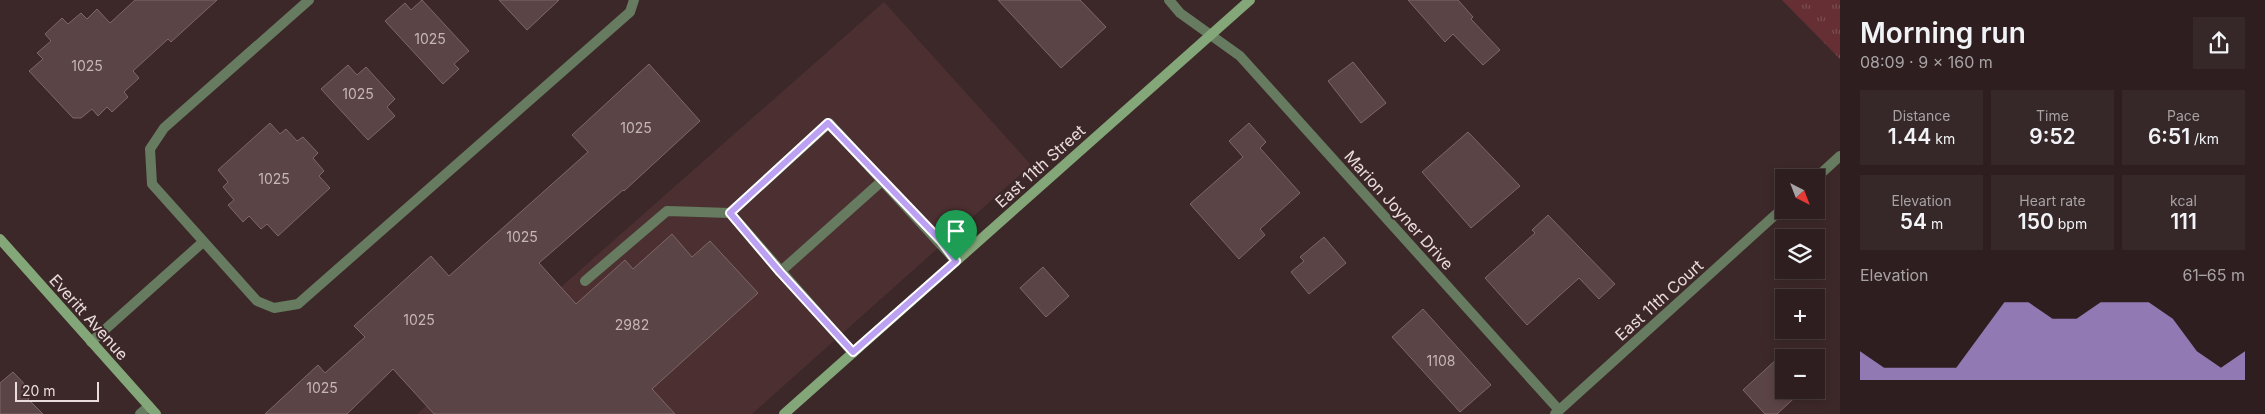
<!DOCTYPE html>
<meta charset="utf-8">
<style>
:root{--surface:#2e1e1f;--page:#362728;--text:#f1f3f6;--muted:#a7a2a4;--line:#493c3d;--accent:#bca0f2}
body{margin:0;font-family:Inter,sans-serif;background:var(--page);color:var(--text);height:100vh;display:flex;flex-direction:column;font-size:19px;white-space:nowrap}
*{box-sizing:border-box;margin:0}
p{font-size:16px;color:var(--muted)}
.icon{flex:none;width:28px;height:28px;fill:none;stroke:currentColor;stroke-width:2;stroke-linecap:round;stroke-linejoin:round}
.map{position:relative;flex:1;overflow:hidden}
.details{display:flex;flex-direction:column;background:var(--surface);width:425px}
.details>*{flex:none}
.needle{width:32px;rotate:138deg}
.controls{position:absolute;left:1775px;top:169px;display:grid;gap:10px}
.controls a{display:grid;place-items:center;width:50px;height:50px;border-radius:0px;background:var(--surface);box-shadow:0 2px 8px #0003,0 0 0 1px var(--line);font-size:25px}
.scale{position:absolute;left:15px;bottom:12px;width:84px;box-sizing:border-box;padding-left:5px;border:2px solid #eadcdc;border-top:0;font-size:14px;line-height:18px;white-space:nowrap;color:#eadcdc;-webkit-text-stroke:4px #3d2829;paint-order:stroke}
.pin{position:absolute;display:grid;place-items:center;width:42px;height:42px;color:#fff;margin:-51px -21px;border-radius:50% 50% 50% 0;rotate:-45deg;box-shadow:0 0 5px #0007}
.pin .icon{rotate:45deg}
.round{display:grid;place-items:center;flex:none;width:52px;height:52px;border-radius:0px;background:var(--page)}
.headline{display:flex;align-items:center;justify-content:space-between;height:85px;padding:0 20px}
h1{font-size:28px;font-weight:600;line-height:38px}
.stats{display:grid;grid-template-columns:repeat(3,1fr);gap:8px;height:85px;padding:5px 20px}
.stats div{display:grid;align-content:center;border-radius:0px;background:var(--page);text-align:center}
.stats b{font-size:21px;font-weight:600}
.stats small{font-size:14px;font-weight:400}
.stats p{font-size:14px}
.chart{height:140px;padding:10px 20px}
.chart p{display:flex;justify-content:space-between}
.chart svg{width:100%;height:90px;margin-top:5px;fill:var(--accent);opacity:.7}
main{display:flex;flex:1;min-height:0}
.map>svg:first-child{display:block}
.built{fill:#4c3031}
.grass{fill:url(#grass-tufts)}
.building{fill:#5b4445;stroke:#7f6768}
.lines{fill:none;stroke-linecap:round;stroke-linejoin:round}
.lane{stroke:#667b5f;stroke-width:10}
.street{stroke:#667b5f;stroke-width:10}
.secondary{stroke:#84a779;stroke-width:10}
.route-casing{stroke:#fff;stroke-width:10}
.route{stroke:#bca0f2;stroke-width:6}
.labels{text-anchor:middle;stroke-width:4;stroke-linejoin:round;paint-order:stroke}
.number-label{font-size:14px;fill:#c6b6b6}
.street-label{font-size:16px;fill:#eadcdc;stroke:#3d2829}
</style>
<main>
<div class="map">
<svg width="1840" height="414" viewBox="0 0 1840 414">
<defs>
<pattern id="grass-tufts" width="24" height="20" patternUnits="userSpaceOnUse" patternTransform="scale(1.25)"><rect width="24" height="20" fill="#652f34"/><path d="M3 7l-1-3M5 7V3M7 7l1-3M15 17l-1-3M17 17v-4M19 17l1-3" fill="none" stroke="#7b4d51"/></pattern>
</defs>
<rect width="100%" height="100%" fill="#3d2829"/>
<path class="built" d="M 884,2 L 1031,165 L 752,414 L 417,414 Z"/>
<path class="grass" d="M 1782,0 L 1840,0 L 1840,59 Z"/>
<path class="building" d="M 135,0 L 217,0 L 171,42 L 168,39 L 133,71 L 139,78 L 124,92 L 128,97 L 112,112 L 107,107 L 98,116 L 92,109 L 81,118 L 73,118 L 29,71 L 43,59 L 37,53 L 51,41 L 45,34 L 62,18 L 68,24 L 81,13 L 87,19 L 97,9 L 110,23 Z
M 422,0 L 469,51 L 454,64 L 459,69 L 443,84 L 385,21 L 405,3 L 411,10 Z
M 499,0 L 559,0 L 527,30 Z
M 998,0 L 1080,0 L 1106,27 L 1061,68 Z
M 1408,0 L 1458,0 L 1473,17 L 1471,19 L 1500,50 L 1483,65 L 1453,34 L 1445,42 Z
M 1353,62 L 1386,103 L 1361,123 L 1328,81 Z
M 649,64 L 700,121 L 624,191 L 623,190 L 539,263 L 576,304 L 625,260 L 633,269 L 672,234 L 692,257 L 710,241 L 758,293 L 652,389 L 675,414 L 434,414 L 393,369 L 347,414 L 265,414 L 318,365 L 325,373 L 365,337 L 354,326 L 431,256 L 449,276 L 588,152 L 572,135 Z
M 348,65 L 357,75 L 366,67 L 395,99 L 387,107 L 395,116 L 368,140 L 321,89 Z
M 270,123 L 280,134 L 286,129 L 297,141 L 303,137 L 318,153 L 313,158 L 324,171 L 319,176 L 330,188 L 278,236 L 267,224 L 261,229 L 249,216 L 243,222 L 228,205 L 234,200 L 223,187 L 228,182 L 218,170 Z
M 1249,123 L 1266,142 L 1260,148 L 1300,193 L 1260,229 L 1265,235 L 1239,259 L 1190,204 L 1243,157 L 1229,141 Z
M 1468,132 L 1520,186 L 1471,228 L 1422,172 Z
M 1548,215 L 1615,284 L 1599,299 L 1579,278 L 1527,325 L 1485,278 L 1535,233 L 1532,230 Z
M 1324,237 L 1346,263 L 1309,294 L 1291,272 L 1304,261 L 1300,257 Z
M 1043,267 L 1069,296 L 1046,317 L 1020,288 Z
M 1423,309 L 1491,385 L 1460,412 L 1392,337 Z
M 1778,358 L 1780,361 L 1784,358 L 1784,390 L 1803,390 L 1777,414 L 1765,414 L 1743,390 Z
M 13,372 L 34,394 L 28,399 L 43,414 L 0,414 L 0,383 Z"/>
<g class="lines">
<path class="lane" d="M 309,0 L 164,128 L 150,149 L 152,184 L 257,301 L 274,308 L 298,304 L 630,12 L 634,0
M 780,272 L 883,180
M 585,281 L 667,211 L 730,213
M 91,342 L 203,242
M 853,353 L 730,213 L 829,123 L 956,261"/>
<path class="street" d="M 1169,0 L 1180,13 L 1240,56 L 1559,410
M 1816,178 L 1840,156
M 140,414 L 149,406
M 1555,414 L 1784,207"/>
<path class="secondary" d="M 0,239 L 156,414
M 784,414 L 1250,0"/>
</g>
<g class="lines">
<g class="route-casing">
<path id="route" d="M 828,123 L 941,241 L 956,261 L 853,352 L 780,272 L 730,213 Z"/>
</g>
<use href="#route" class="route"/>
</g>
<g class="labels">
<g class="number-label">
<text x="430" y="44">1025</text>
<text x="87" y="71">1025</text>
<text x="358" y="99">1025</text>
<text x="636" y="133">1025</text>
<text x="274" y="184">1025</text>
<text x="522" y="242">1025</text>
<text x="419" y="325">1025</text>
<text x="632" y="330">2982</text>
<text x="1441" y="366">1108</text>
<text x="322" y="393">1025</text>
</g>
<g class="street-label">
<text transform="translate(1040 166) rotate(-42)" y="6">East 11th Street</text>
<text transform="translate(1399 210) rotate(48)" y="6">Marion Joyner Drive</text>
<text transform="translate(1659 300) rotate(-42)" y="6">East 11th Court</text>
<text transform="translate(89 317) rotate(48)" y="6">Everitt Avenue</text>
</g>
</g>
</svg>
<div class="controls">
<a><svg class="needle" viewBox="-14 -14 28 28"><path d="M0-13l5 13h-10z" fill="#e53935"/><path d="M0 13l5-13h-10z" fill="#a7a2a4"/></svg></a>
<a><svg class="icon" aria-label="layers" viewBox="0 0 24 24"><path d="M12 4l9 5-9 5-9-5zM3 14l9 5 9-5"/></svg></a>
<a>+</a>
<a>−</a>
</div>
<div class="scale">20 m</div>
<div class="pin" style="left:956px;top:261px;background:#1e9e55"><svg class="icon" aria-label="arrive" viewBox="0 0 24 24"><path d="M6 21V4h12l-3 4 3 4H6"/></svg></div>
</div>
<section class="details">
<div class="headline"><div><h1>Morning run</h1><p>08:09 · 9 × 160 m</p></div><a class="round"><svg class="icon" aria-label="share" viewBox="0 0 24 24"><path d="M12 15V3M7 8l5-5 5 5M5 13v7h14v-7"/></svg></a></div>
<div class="stats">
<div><p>Distance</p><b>1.44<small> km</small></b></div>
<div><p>Time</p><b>9:52</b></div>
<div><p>Pace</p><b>6:51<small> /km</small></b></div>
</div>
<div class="stats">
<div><p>Elevation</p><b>54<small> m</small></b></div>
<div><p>Heart rate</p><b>150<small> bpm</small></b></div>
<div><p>kcal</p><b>111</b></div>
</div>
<div class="chart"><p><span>Elevation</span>61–65 m</p>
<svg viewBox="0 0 160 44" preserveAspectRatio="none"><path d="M0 44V30L10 38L20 38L30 38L40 38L50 22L60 6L70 6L80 14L90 14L100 6L110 6L120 6L130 14L140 30L150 38L160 30V44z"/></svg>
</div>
</section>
</main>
